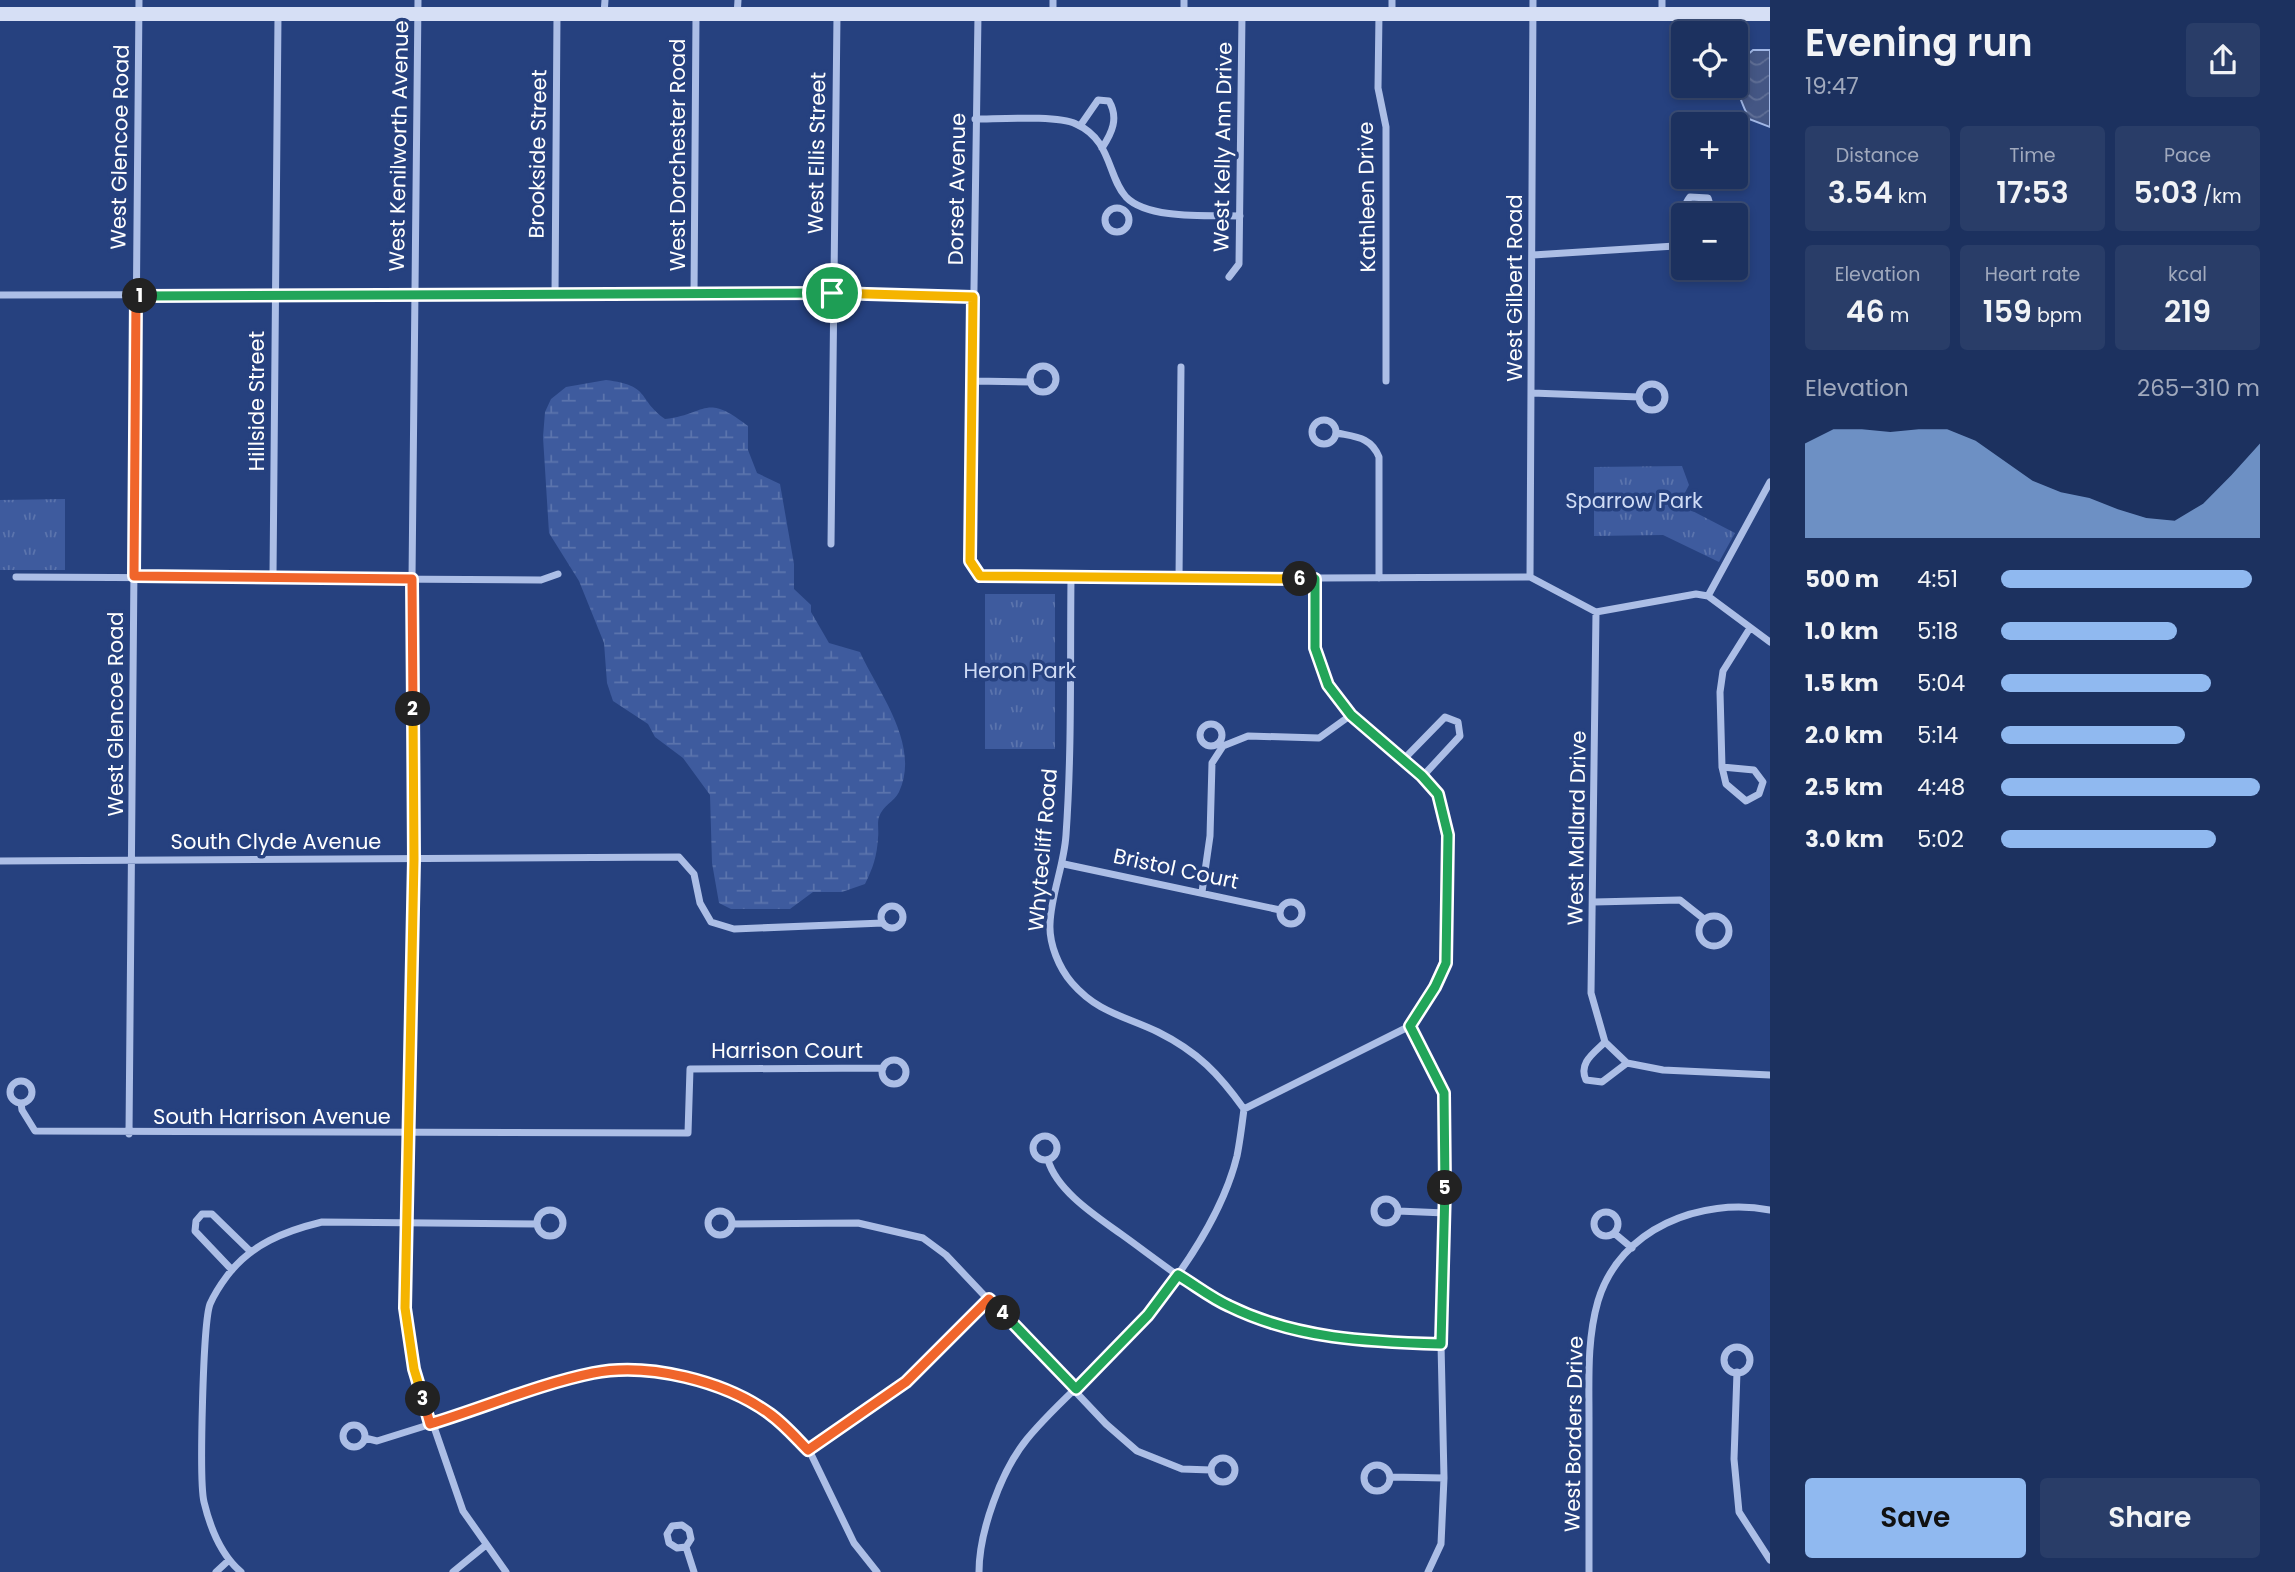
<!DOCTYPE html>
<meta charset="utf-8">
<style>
:root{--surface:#1c315f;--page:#293d68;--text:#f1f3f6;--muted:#a0a9bd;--line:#3a4c74;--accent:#90b9f0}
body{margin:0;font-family:Poppins,sans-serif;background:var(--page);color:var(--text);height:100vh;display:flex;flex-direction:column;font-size:26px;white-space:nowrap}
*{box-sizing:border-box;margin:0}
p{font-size:23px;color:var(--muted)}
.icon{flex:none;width:38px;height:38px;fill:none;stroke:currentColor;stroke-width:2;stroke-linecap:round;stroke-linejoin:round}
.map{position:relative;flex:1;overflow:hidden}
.side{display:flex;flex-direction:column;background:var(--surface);width:525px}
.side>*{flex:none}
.tools{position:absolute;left:1671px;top:21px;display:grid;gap:14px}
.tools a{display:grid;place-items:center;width:77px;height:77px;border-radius:7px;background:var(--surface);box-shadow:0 4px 10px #0003,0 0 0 2px var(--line);font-size:35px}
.pin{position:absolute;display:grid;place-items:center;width:60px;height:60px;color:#fff;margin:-30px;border:4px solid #fff;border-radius:50%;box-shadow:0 2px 7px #0007}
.km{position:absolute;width:35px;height:35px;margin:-18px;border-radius:50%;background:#222;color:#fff;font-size:19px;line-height:35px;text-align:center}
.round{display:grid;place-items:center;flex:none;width:74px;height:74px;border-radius:7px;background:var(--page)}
.headline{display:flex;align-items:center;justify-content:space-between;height:119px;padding:0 35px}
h1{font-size:38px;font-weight:600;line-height:52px}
.stats{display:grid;grid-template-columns:repeat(3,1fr);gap:10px;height:119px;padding:7px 35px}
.stats div{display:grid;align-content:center;border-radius:7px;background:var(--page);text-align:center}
.stats b{font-size:30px;font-weight:600}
.stats small{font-size:19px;font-weight:400}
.stats p{font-size:19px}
.chart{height:196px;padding:14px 35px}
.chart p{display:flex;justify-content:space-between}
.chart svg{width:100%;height:126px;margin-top:7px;fill:var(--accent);opacity:.7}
.primary-button{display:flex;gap:14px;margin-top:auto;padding:14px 35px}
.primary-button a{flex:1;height:80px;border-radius:7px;background:var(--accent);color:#111;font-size:28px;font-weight:600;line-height:80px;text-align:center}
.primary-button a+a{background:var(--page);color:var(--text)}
ul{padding:0 35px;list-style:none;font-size:23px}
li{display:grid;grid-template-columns:112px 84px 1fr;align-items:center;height:52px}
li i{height:18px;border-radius:9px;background:var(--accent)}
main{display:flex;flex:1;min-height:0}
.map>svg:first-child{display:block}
.wetland{fill:url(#wetland-marsh)}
.park{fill:url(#park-tufts)}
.water{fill:url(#water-waves);stroke:#a1b7e6;stroke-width:2}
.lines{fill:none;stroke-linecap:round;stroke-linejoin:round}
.street{stroke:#acbee6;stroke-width:7}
.secondary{stroke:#d6dff5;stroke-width:14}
.split-1-casing{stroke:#fff;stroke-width:14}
.split-2-casing{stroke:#fff;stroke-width:14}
.split-3-casing{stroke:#fff;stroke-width:14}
.split-4-casing{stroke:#fff;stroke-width:14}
.split-5-casing{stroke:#fff;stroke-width:14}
.split-6-casing{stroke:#fff;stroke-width:14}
.split-7-casing{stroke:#fff;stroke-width:14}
.split-1{stroke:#22a559;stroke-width:9}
.split-2{stroke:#f0652b;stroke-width:9}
.split-3{stroke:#f5b400;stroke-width:9}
.split-4{stroke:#f0652b;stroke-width:9}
.split-5{stroke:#22a559;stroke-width:9}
.split-6{stroke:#22a559;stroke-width:9}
.split-7{stroke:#f5b400;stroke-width:9}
.labels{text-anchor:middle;stroke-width:7;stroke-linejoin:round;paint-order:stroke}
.street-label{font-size:21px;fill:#fff;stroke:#26417f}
.park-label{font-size:21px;fill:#cfdbf5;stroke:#26417f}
</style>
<main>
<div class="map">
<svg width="1770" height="1572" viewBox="0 0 1770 1572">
<defs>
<pattern id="wetland-marsh" width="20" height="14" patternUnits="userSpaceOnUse" patternTransform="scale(1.75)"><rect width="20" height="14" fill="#3e5b9e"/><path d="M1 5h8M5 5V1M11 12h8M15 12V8" fill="none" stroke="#5b74ad"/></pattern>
<pattern id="park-tufts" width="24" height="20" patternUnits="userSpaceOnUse" patternTransform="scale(1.75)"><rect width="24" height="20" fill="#3e5b9e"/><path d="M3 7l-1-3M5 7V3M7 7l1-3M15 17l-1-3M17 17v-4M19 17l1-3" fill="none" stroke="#5b74ad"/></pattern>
<pattern id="water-waves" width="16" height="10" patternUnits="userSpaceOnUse" patternTransform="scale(1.75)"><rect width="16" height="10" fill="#445684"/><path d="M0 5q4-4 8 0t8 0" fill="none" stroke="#606f96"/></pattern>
</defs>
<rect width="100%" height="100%" fill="#26417f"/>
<path class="wetland" d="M 606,380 C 652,386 636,398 665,419 C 707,414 705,392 748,426 L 748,450 L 757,473 L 780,484 L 794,564 L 794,589 L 811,605 L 811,612 L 829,643 L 860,652 C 878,692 921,745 899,792 C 894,802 883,805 879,817 C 877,823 879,831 878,838 C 877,856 873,868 865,884 L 842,892 L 813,892 L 790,909 L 731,909 L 719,903 L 712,863 L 710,795 L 683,758 L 655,737 L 648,724 L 613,701 L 607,683 L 604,643 L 579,581 L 549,533 L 543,437 L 545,412 L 551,399 L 566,387 Z"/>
<path class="park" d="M 1682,466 L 1689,485 L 1679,504 L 1735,533 L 1719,562 L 1663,535 L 1594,536 L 1594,467 Z
M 65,499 L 65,570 L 0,570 L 0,500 Z
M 985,594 L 1055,594 L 1055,749 L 985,749 Z"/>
<path class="water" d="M 1753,50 L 1770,50 L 1770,127 L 1749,119 C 1737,92 1727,71 1753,50 Z"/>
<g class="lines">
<path class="street" d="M 418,0 L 412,579 L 414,859 L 405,1308 L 414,1369 L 463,1511 L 506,1572
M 1053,0 L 1053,15
M 1184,0 L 1184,14
M 1662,0 L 1662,14
M 1392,13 L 1392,0
M 604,14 L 605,0
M 1379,14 L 1378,88 L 1386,127 L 1386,381
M 978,15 L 970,561 L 980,576 L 1071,579 L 1530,577 L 1596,612 L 1696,594 L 1708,596 L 1770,482
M 737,16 L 738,0
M 975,119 C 998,119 1057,115 1076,124 C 1112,140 1107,176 1126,197 C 1148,220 1211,215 1240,216
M 1080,126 L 1098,100 L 1109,101 C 1119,118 1112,133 1102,148
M1105 220a12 12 0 1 1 24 0a12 12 0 1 1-24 0Z
M 1676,246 C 1681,229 1680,210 1690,197 L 1708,198 L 1711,208 L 1707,215
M 1533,255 L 1675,246 L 1684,241
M 1229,277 L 1239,264 L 1242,15
M 0,295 L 832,293 L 973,297
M 555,295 L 557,15
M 694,295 L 696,16
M1030 379a13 13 0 1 1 26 0a13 13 0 1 1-26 0Z
M 974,381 L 1030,382
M1639 397a13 13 0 1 1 26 0a13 13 0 1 1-26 0Z
M 1532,393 L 1639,397
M1312 432a12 12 0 1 1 24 0a12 12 0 1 1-24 0Z
M 1337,433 C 1356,437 1371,437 1379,457 L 1379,578
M 831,544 L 837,15
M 273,576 L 278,16
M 16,577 L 541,580 L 558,574
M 1530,577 L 1533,0
M 1179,579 L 1181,367
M 1708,596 L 1770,642
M 1596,612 L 1591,993 L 1605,1042 L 1627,1063
M1200 735a11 11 0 1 1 22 0a11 11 0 1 1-22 0Z
M 1403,760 L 1445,717 L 1458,722 L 1460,736 L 1422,777
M 1722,767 L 1754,770 L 1763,782 L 1759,794 L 1746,801 L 1726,784 L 1722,767 L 1720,692 L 1723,671 L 1750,628
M 0,861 L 679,857 L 694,874 L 700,903 L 711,922 L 734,929 L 883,923
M 1064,864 L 1280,910
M 1202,892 L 1210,836 L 1212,763 L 1223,746 L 1248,736 L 1319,738 L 1351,715
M1280 913a11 11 0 1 1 22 0a11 11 0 1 1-22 0Z
M 1594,902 L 1680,900 L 1704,919
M881 917a11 11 0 1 1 22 0a11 11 0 1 1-22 0Z
M1699 931a15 15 0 1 1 30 0a15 15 0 1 1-30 0Z
M 1410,1026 L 1444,1093 L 1445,1213 L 1441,1344 L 1444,1478 L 1441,1544 L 1428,1572
M 1605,1042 C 1594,1053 1578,1063 1586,1080 L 1602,1082 L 1627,1063
M882 1072a12 12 0 1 1 24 0a12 12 0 1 1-24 0Z
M 1627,1063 L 1663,1070 L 1770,1075
M10 1092a11 11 0 1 1 22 0a11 11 0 1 1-22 0Z
M 21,1103 L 22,1110 L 35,1131 L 688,1133 L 690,1069 L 883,1068
M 1244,1109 L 1410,1026 L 1435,987 L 1446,963 L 1448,835 L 1438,794 L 1351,715 L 1328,685 L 1315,648 L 1315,579
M 129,1134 L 139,0
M1033 1148a12 12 0 1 1 24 0a12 12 0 1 1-24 0Z
M 1048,1160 C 1057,1191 1096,1216 1121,1234 C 1156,1259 1190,1287 1228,1306 C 1294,1339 1368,1342 1441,1344
M1374 1211a12 12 0 1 1 24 0a12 12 0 1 1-24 0Z
M537 1223a13 13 0 1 1 26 0a13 13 0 1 1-26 0Z
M708 1223a12 12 0 1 1 24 0a12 12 0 1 1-24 0Z
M 1398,1211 L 1445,1213
M1594 1224a12 12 0 1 1 24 0a12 12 0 1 1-24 0Z
M 732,1224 L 858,1223 L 923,1238 L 946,1255 L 1106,1424 L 1137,1451 L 1182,1469 L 1211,1470
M 1614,1233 L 1632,1248
M 232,1270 L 195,1231 L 196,1221 L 202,1214 L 212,1214 L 251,1252
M1724 1360a13 13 0 1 1 26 0a13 13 0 1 1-26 0Z
M 1737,1372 L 1734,1459 L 1739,1512 L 1770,1560
M343 1436a11 11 0 1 1 22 0a11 11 0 1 1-22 0Z
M 365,1438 L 377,1441 L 594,1373 L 653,1372 L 706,1381 L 739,1395 L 771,1415 L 809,1450 L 854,1543 L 877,1572
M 809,1450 L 906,1382 L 988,1299
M1211 1470a12 12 0 1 1 24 0a12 12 0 1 1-24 0Z
M1364 1478a13 13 0 1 1 26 0a13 13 0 1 1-26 0Z
M 1390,1477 L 1444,1478
M 686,1547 L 677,1548 L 669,1543 L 667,1534 L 672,1526 L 682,1525 L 689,1530 L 691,1539 L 686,1547 L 694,1572
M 216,1572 L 229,1560
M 241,1572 C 221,1555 210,1527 204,1502 C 199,1481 203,1323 210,1304 C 214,1295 221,1284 227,1276 C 251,1244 285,1231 322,1222 L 537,1224
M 453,1572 L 486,1545
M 979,1572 C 979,1532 1001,1471 1027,1439 C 1064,1394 1113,1359 1149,1313 C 1185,1268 1223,1213 1237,1156 C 1240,1141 1242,1125 1244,1109 C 1219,1074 1198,1052 1158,1032 C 1125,1016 1098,1013 1072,983 C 1059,968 1049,944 1050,924 C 1051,894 1064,866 1066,835 C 1072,750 1070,665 1071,579
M 1589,1572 C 1589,1520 1589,1469 1589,1417 C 1589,1378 1587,1339 1598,1301 C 1620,1228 1701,1197 1770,1210"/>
<path class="secondary" d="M 0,14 L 1770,14"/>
</g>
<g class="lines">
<g class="split-1-casing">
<path id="split-1" d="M 140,296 L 832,293"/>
</g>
<g class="split-2-casing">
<path id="split-2" d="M 140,296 L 136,296 L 134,576 L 412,579 L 413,709"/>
</g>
<g class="split-3-casing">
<path id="split-3" d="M 413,709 L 414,859 L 405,1308 L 414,1369 L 423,1399"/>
</g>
<g class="split-4-casing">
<path id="split-4" d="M 423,1399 L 430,1424 C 483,1408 539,1384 593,1373 C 648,1362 725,1381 770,1414 C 784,1424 796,1438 808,1450 L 906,1382 L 989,1299 L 1003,1313"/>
</g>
<g class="split-5-casing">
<path id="split-5" d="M 1003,1313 L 1076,1389 L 1148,1315 L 1178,1275 C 1195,1285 1211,1298 1229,1306 C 1296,1339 1368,1342 1441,1344 L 1445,1188"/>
</g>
<g class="split-6-casing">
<path id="split-6" d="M 1300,579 L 1315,579 L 1315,648 L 1328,685 L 1351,715 L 1422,776 L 1438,794 L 1448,835 L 1446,963 L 1435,987 L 1410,1026 L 1444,1093 L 1445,1188"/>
</g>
<g class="split-7-casing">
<path id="split-7" d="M 832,293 L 973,297 L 970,561 L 980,576 L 1300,579"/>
</g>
<use href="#split-1" class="split-1"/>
<use href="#split-2" class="split-2"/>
<use href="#split-3" class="split-3"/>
<use href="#split-4" class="split-4"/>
<use href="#split-5" class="split-5"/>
<use href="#split-6" class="split-6"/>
<use href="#split-7" class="split-7"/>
</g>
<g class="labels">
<g class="street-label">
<text transform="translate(399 146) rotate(-89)" y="7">West Kenilworth Avenue</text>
<text transform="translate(120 147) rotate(-89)" y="7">West Glencoe Road</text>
<text transform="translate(1223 147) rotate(-89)" y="7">West Kelly Ann Drive</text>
<text transform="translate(817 153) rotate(-89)" y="7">West Ellis Street</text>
<text transform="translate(538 154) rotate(-89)" y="7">Brookside Street</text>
<text transform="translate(678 155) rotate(-90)" y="7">West Dorchester Road</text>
<text transform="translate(957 189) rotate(-89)" y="7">Dorset Avenue</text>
<text transform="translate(1367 197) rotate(-91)" y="7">Kathleen Drive</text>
<text transform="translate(1515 288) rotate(-90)" y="7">West Gilbert Road</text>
<text transform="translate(257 401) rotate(-90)" y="7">Hillside Street</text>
<text transform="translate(116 714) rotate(-90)" y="7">West Glencoe Road</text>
<text transform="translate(1577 828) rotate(-89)" y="7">West Mallard Drive</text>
<text x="276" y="849">South Clyde Avenue</text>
<text transform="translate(1043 850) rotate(-85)" y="7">Whytecliff Road</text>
<text transform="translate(1176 869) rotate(12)" y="7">Bristol Court</text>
<text x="787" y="1058">Harrison Court</text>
<text x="272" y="1124">South Harrison Avenue</text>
<text transform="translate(1574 1434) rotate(-89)" y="7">West Borders Drive</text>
</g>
<g class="park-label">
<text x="1634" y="508">Sparrow Park</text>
<text x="1020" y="678">Heron Park</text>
</g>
</g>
</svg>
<div class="tools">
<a><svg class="icon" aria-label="locate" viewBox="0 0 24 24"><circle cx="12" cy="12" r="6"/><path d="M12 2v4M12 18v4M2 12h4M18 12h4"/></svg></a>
<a>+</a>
<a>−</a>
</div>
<div class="pin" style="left:832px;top:293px;background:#1e9e55"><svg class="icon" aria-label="arrive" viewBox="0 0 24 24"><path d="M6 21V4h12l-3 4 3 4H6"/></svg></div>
<b class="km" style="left:140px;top:296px">1</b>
<b class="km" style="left:413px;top:709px">2</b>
<b class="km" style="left:423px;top:1399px">3</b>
<b class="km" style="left:1003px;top:1313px">4</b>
<b class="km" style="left:1445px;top:1188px">5</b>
<b class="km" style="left:1300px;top:579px">6</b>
</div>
<section class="side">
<div class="headline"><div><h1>Evening run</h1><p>19:47</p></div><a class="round"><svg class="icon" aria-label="share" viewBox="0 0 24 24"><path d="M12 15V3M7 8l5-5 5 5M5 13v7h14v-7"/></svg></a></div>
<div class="stats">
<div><p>Distance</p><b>3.54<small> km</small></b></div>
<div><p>Time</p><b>17:53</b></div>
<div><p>Pace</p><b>5:03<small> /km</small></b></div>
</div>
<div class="stats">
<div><p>Elevation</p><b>46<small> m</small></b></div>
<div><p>Heart rate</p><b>159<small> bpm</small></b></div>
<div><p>kcal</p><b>219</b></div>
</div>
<div class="chart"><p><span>Elevation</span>265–310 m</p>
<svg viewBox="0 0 160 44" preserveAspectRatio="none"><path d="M0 44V11L10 6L20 6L30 7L40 6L50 6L60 10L70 17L80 24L90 28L100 30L110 34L120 37L130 38L140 32L150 22L160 11V44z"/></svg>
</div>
<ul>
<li><b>500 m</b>4:51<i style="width:97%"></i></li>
<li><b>1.0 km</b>5:18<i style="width:68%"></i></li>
<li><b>1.5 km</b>5:04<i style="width:81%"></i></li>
<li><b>2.0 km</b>5:14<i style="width:71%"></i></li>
<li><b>2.5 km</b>4:48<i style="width:100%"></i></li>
<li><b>3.0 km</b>5:02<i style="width:83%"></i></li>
</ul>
<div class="primary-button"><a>Save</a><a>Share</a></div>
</section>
</main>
